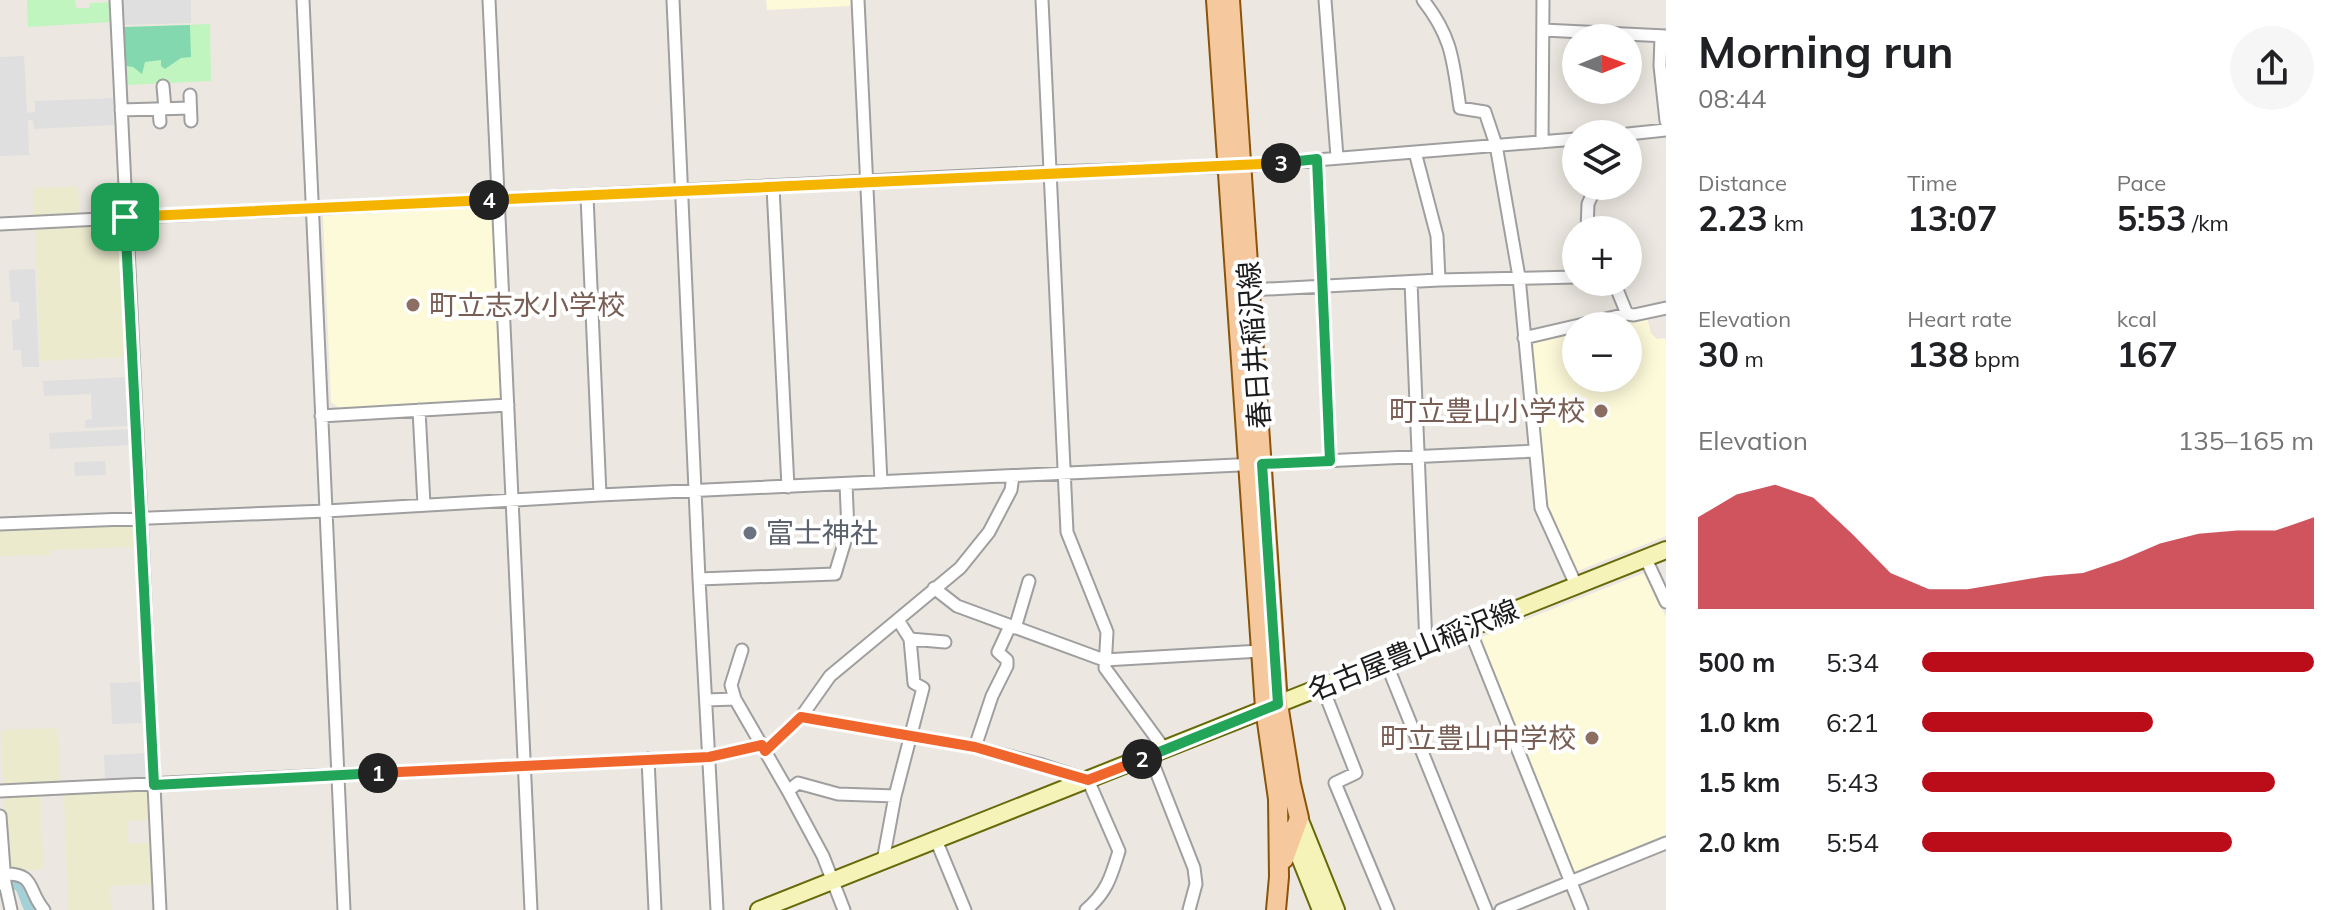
<!DOCTYPE html>
<meta charset="utf-8">
<style>
:root{--surface:#fff;--page:#f6f6f6;--text:#202124;--muted:#757577;--accent:#bb0c1a}
body{margin:0;font-family:Mulish,"Noto Sans JP",sans-serif;background:var(--page);color:var(--text);height:100vh;display:flex;flex-direction:column;font-size:30px;white-space:nowrap}
*{box-sizing:border-box;margin:0}
p{font-size:26px;color:var(--muted)}
.icon{flex:none;width:44px;height:44px;fill:none;stroke:currentColor;stroke-width:2;stroke-linecap:round;stroke-linejoin:round}
.map{position:relative;flex:1;overflow:hidden}
.drawer{display:flex;flex-direction:column;background:var(--surface);width:680px}
.drawer>*{flex:none}
.needle{width:52px;rotate:89deg}
.fabs{position:absolute;left:1562px;top:24px;display:grid;gap:16px}
.fabs a{display:grid;place-items:center;width:80px;height:80px;border-radius:50%;background:var(--surface);box-shadow:0 4px 20px #0003;font-size:40px}
.pin{position:absolute;display:grid;place-items:center;width:68px;height:68px;color:#fff;margin:-34px;border-radius:16px;box-shadow:0 4px 12px #0006}
.km{position:absolute;width:40px;height:40px;margin:-20px;border-radius:50%;background:#222;color:#fff;font-size:22px;line-height:40px;text-align:center}
.round{display:grid;place-items:center;flex:none;width:84px;height:84px;border-radius:42px;background:var(--page)}
.summary{display:flex;align-items:center;justify-content:space-between;height:136px;padding:0 32px}
h1{font-size:44px;font-weight:700;line-height:60px}
.metrics{display:grid;grid-template-columns:repeat(3,1fr);gap:12px;height:136px;padding:8px 32px}
.metrics div{display:grid;align-content:center}
.metrics b{font-size:34px;font-weight:700}
.metrics small{font-size:22px;font-weight:400}
.metrics p{font-size:22px}
.chart{height:224px;padding:16px 32px}
.chart p{display:flex;justify-content:space-between}
.chart svg{width:100%;height:144px;margin-top:8px;fill:var(--accent);opacity:.7}
ul{padding:0 32px;list-style:none;font-size:26px}
li{display:grid;grid-template-columns:128px 96px 1fr;align-items:center;height:60px}
li i{height:20px;border-radius:10px;background:var(--accent)}
main{display:flex;flex:1;min-height:0}
.map>svg:first-child{display:block}
.education{fill:#fdfada}
.farmland{fill:#ebeacd}
.park{fill:#c0f5c0}
.pitch{fill:#83d8b0}
.parking{fill:#dfdfdf}
.lines{fill:none;stroke-linecap:round;stroke-linejoin:round}
.river{stroke:#a4d0d8;stroke-width:20}
.street-casing{stroke:#9f9f9f;stroke-width:15}
.secondary-casing{stroke:#676a0b;stroke-width:20}
.primary-casing{stroke:#8a5509;stroke-width:22}
.street{stroke:#fff;stroke-width:11}
.secondary{stroke:#f5f3b7;stroke-width:16}
.primary{stroke:#f6c89d;stroke-width:18}
.split-1-casing{stroke:#fff;stroke-width:16}
.split-2-casing{stroke:#fff;stroke-width:16}
.split-3-casing{stroke:#fff;stroke-width:16}
.split-4-casing{stroke:#fff;stroke-width:16}
.split-5-casing{stroke:#fff;stroke-width:16}
.split-1{stroke:#22a559;stroke-width:10}
.split-2{stroke:#f0652b;stroke-width:10}
.split-3{stroke:#22a559;stroke-width:10}
.split-4{stroke:#f5b400;stroke-width:10}
.split-5{stroke:#f5b400;stroke-width:10}
.education-dot{fill:#8d6e63;stroke:#fff;stroke-width:3}
.worship-dot{fill:#6b7280;stroke:#fff;stroke-width:3}
.labels{text-anchor:middle;stroke-width:8;stroke-linejoin:round;paint-order:stroke}
.education-label{font-size:28px;fill:#785e54;stroke:#fff;text-anchor:end}
.street-label{font-size:28px;fill:#1b1b1b;stroke:#fff}
.worship-label{font-size:28px;fill:#5b616d;stroke:#fff;text-anchor:start}
</style>
<main>
<div class="map">
<svg width="1666" height="910" viewBox="0 0 1666 910">
<rect width="100%" height="100%" fill="#ece8e1"/>
<path class="education" d="M 766,0 L 853,0 L 853,2 L 849,6 L 767,10 Z
M 492,203 L 495,206 L 505,395 L 499,400 L 339,408 L 331,402 L 323,216 L 328,213 Z
M 1646,314 L 1651,333 L 1657,339 L 1665,338 L 1666,343 L 1666,536 L 1575,572 L 1551,511 L 1549,510 L 1539,443 L 1530,340 L 1576,329 L 1576,378 L 1628,378 L 1628,326 L 1592,326 Z
M 1644,573 L 1666,617 L 1666,838 L 1576,874 L 1572,873 L 1479,638 Z"/>
<path class="farmland" d="M 78,186 L 79,215 L 34,217 L 33,188 Z
M 113,223 L 121,229 L 127,357 L 40,361 L 35,227 Z
M 131,525 L 135,528 L 136,547 L 50,550 L 50,555 L 0,556 L 0,529 Z
M 58,728 L 60,783 L 8,786 L 3,781 L 1,730 Z
M 142,789 L 149,795 L 150,820 L 127,821 L 127,843 L 151,843 L 152,884 L 110,886 L 111,910 L 68,910 L 64,793 Z
M 40,796 L 44,869 L 6,871 L 4,803 L 9,797 Z"/>
<path class="park" d="M 27,0 L 75,0 L 76,8 L 89,8 L 90,3 L 110,2 L 111,22 L 28,27 Z
M 210,24 L 211,81 L 127,85 L 124,27 Z"/>
<path class="pitch" d="M 190,25 L 191,57 L 181,58 L 165,69 L 161,66 L 161,60 L 145,62 L 142,74 L 133,67 L 126,66 L 124,27 Z"/>
<path class="parking" d="M 121,0 L 191,0 L 191,23 L 122,25 Z
M 24,56 L 27,113 L 35,112 L 35,101 L 113,98 L 114,125 L 34,129 L 33,120 L 28,120 L 29,155 L 0,156 L 0,57 Z
M 35,269 L 39,367 L 22,367 L 21,350 L 13,350 L 12,320 L 20,319 L 19,302 L 11,302 L 9,270 Z
M 128,377 L 129,392 L 124,393 L 127,400 L 128,426 L 85,428 L 85,420 L 92,419 L 91,394 L 44,396 L 43,381 Z
M 131,429 L 131,445 L 50,449 L 49,433 Z
M 105,461 L 106,475 L 75,476 L 74,462 Z
M 140,682 L 141,723 L 112,724 L 110,683 Z
M 146,753 L 147,774 L 142,780 L 105,781 L 104,755 Z"/>
<g class="lines">
<path class="river" d="M 15,880 L 21,880 C 30,890 28,901 36,910"/>
<g class="street-casing">
<path id="street" d="M 116,0 L 160,910
M 303,0 L 344,910
M 489,0 L 531,910
M 673,0 L 699,579 L 717,910
M 858,0 L 881,482
M 1042,0 L 1067,532 L 1107,632 L 1105,668 L 1165,750
M 1325,0 L 1337,157
M 1423,0 C 1453,38 1453,62 1460,108 L 1485,112 L 1496,145 L 1519,277 L 1541,508 L 1576,585
M 1543,30 L 1666,36
M 1661,36 L 1660,66 L 1666,121
M 163,86 L 165,109
M 190,95 L 191,121
M 159,109 L 160,122
M 121,110 L 190,108
M 1628,134 L 1666,130
M 1542,142 L 1543,0
M 1415,152 L 1437,236 L 1439,280
M 1317,159 L 1330,461
M 773,187 L 788,487
M 587,196 L 600,495
M 0,224 L 1051,172 L 1242,166 L 1576,139
M 1587,230 L 1588,204 L 1596,186
M 1411,282 L 1426,645
M 1614,282 L 1627,314
M 1250,290 L 1439,280 L 1576,277
M 1524,338 L 1627,314 L 1634,315 L 1666,308
M 419,410 L 424,505
M 321,416 L 508,405
M 0,524 L 326,511 L 600,495 L 1535,451
M 1645,557 L 1666,602
M 699,579 L 835,574 L 848,531 L 846,484
M 934,588 L 957,606 L 1104,660 L 1261,651
M 1015,628 L 1029,581
M 1469,628 L 1582,910
M 910,639 L 945,642
M 742,650 L 731,685 L 735,699 L 788,791 L 823,856 L 844,910
M 1385,660 L 1486,910
M 1322,686 L 1356,773 L 1335,783 L 1388,910
M 706,700 L 735,699
M 801,717 L 975,747 L 1039,764 L 1088,780 L 1119,851 C 1111,877 1107,892 1086,910
M 975,747 L 992,696 L 1007,666 L 1007,660 L 998,652 L 1010,626
M 765,751 L 801,717 L 830,676 L 960,568 L 989,532 L 1011,490 L 1013,476
M 1150,756 L 1194,868 L 1196,884 L 1189,910
M 648,759 L 655,910
M 0,791 L 709,757 L 762,745
M 788,791 L 798,783 L 838,794 L 895,796
M 0,816 L 5,883
M 936,840 L 965,910
M 883,861 L 895,796 L 923,688 L 914,683 L 910,639 L 898,620
M 4,874 C 36,873 27,890 44,910
M 1,884 L 5,883 L 11,910
M 1501,910 L 1666,843"/>
</g>
<g class="secondary-casing">
<path id="secondary" d="M 1299,818 L 1336,910
M 1289,830 L 1321,910
M 759,910 L 1666,550"/>
</g>
<g class="primary-casing">
<path id="primary" d="M 1216,0 L 1265,708 L 1278,799 L 1279,877 L 1276,910
M 1230,0 L 1278,704 L 1291,784 L 1299,818 L 1284,859"/>
</g>
<use href="#street" class="street"/>
<use href="#secondary" class="secondary"/>
<use href="#primary" class="primary"/>
</g>
<g class="lines">
<g class="split-1-casing">
<path id="split-1" d="M 125,217 L 154,785 L 378,773"/>
</g>
<g class="split-2-casing">
<path id="split-2" d="M 378,773 L 709,757 L 762,745 L 765,751 L 801,717 L 975,747 L 1088,780 L 1142,759"/>
</g>
<g class="split-3-casing">
<path id="split-3" d="M 1142,759 L 1278,704 L 1262,464 L 1330,461 L 1317,159 L 1281,163"/>
</g>
<g class="split-4-casing">
<path id="split-4" d="M 489,200 L 1281,163"/>
</g>
<g class="split-5-casing">
<path id="split-5" d="M 125,217 L 489,200"/>
</g>
<use href="#split-1" class="split-1"/>
<use href="#split-2" class="split-2"/>
<use href="#split-3" class="split-3"/>
<use href="#split-4" class="split-4"/>
<use href="#split-5" class="split-5"/>
</g>
<g class="education-dot">
<circle cx="413" cy="305" r="8"/>
<circle cx="1601" cy="411" r="8"/>
<circle cx="1592" cy="738" r="8"/>
</g>
<circle class="worship-dot" cx="750" cy="533" r="8"/>
<g class="labels">
<g class="education-label">
<text x="429" y="315" text-anchor="start">町立志水小学校</text>
<text x="1585" y="421">町立豊山小学校</text>
<text x="1576" y="748">町立豊山中学校</text>
</g>
<g class="street-label">
<text transform="translate(1254 345) rotate(-94)" y="10">春日井稲沢線</text>
<text transform="translate(1413 650) rotate(-22)" y="10">名古屋豊山稲沢線</text>
</g>
<g class="worship-label">
<text x="766" y="543">富士神社</text>
</g>
</g>
</svg>
<div class="fabs">
<a><svg class="needle" viewBox="-14 -14 28 28"><path d="M0-13l5 13h-10z" fill="#e53935"/><path d="M0 13l5-13h-10z" fill="#757577"/></svg></a>
<a><svg class="icon" aria-label="layers" viewBox="0 0 24 24"><path d="M12 4l9 5-9 5-9-5zM3 14l9 5 9-5"/></svg></a>
<a>+</a>
<a>−</a>
</div>
<div class="pin" style="left:125px;top:217px;background:#1e9e55"><svg class="icon" aria-label="arrive" viewBox="0 0 24 24"><path d="M6 21V4h12l-3 4 3 4H6"/></svg></div>
<b class="km" style="left:378px;top:773px">1</b>
<b class="km" style="left:1142px;top:759px">2</b>
<b class="km" style="left:1281px;top:163px">3</b>
<b class="km" style="left:489px;top:200px">4</b>
</div>
<section class="drawer">
<div class="summary"><div><h1>Morning run</h1><p>08:44</p></div><a class="round"><svg class="icon" aria-label="share" viewBox="0 0 24 24"><path d="M12 15V3M7 8l5-5 5 5M5 13v7h14v-7"/></svg></a></div>
<div class="metrics">
<div><p>Distance</p><b>2.23<small> km</small></b></div>
<div><p>Time</p><b>13:07</b></div>
<div><p>Pace</p><b>5:53<small> /km</small></b></div>
</div>
<div class="metrics">
<div><p>Elevation</p><b>30<small> m</small></b></div>
<div><p>Heart rate</p><b>138<small> bpm</small></b></div>
<div><p>kcal</p><b>167</b></div>
</div>
<div class="chart"><p><span>Elevation</span>135–165 m</p>
<svg viewBox="0 0 160 44" preserveAspectRatio="none"><path d="M0 44V16L10 9L20 6L30 10L40 21L50 33L60 38L70 38L80 36L90 34L100 33L110 29L120 24L130 21L140 20L150 20L160 16V44z"/></svg>
</div>
<ul>
<li><b>500 m</b>5:34<i style="width:100%"></i></li>
<li><b>1.0 km</b>6:21<i style="width:59%"></i></li>
<li><b>1.5 km</b>5:43<i style="width:90%"></i></li>
<li><b>2.0 km</b>5:54<i style="width:79%"></i></li>
</ul>
</section>
</main>
